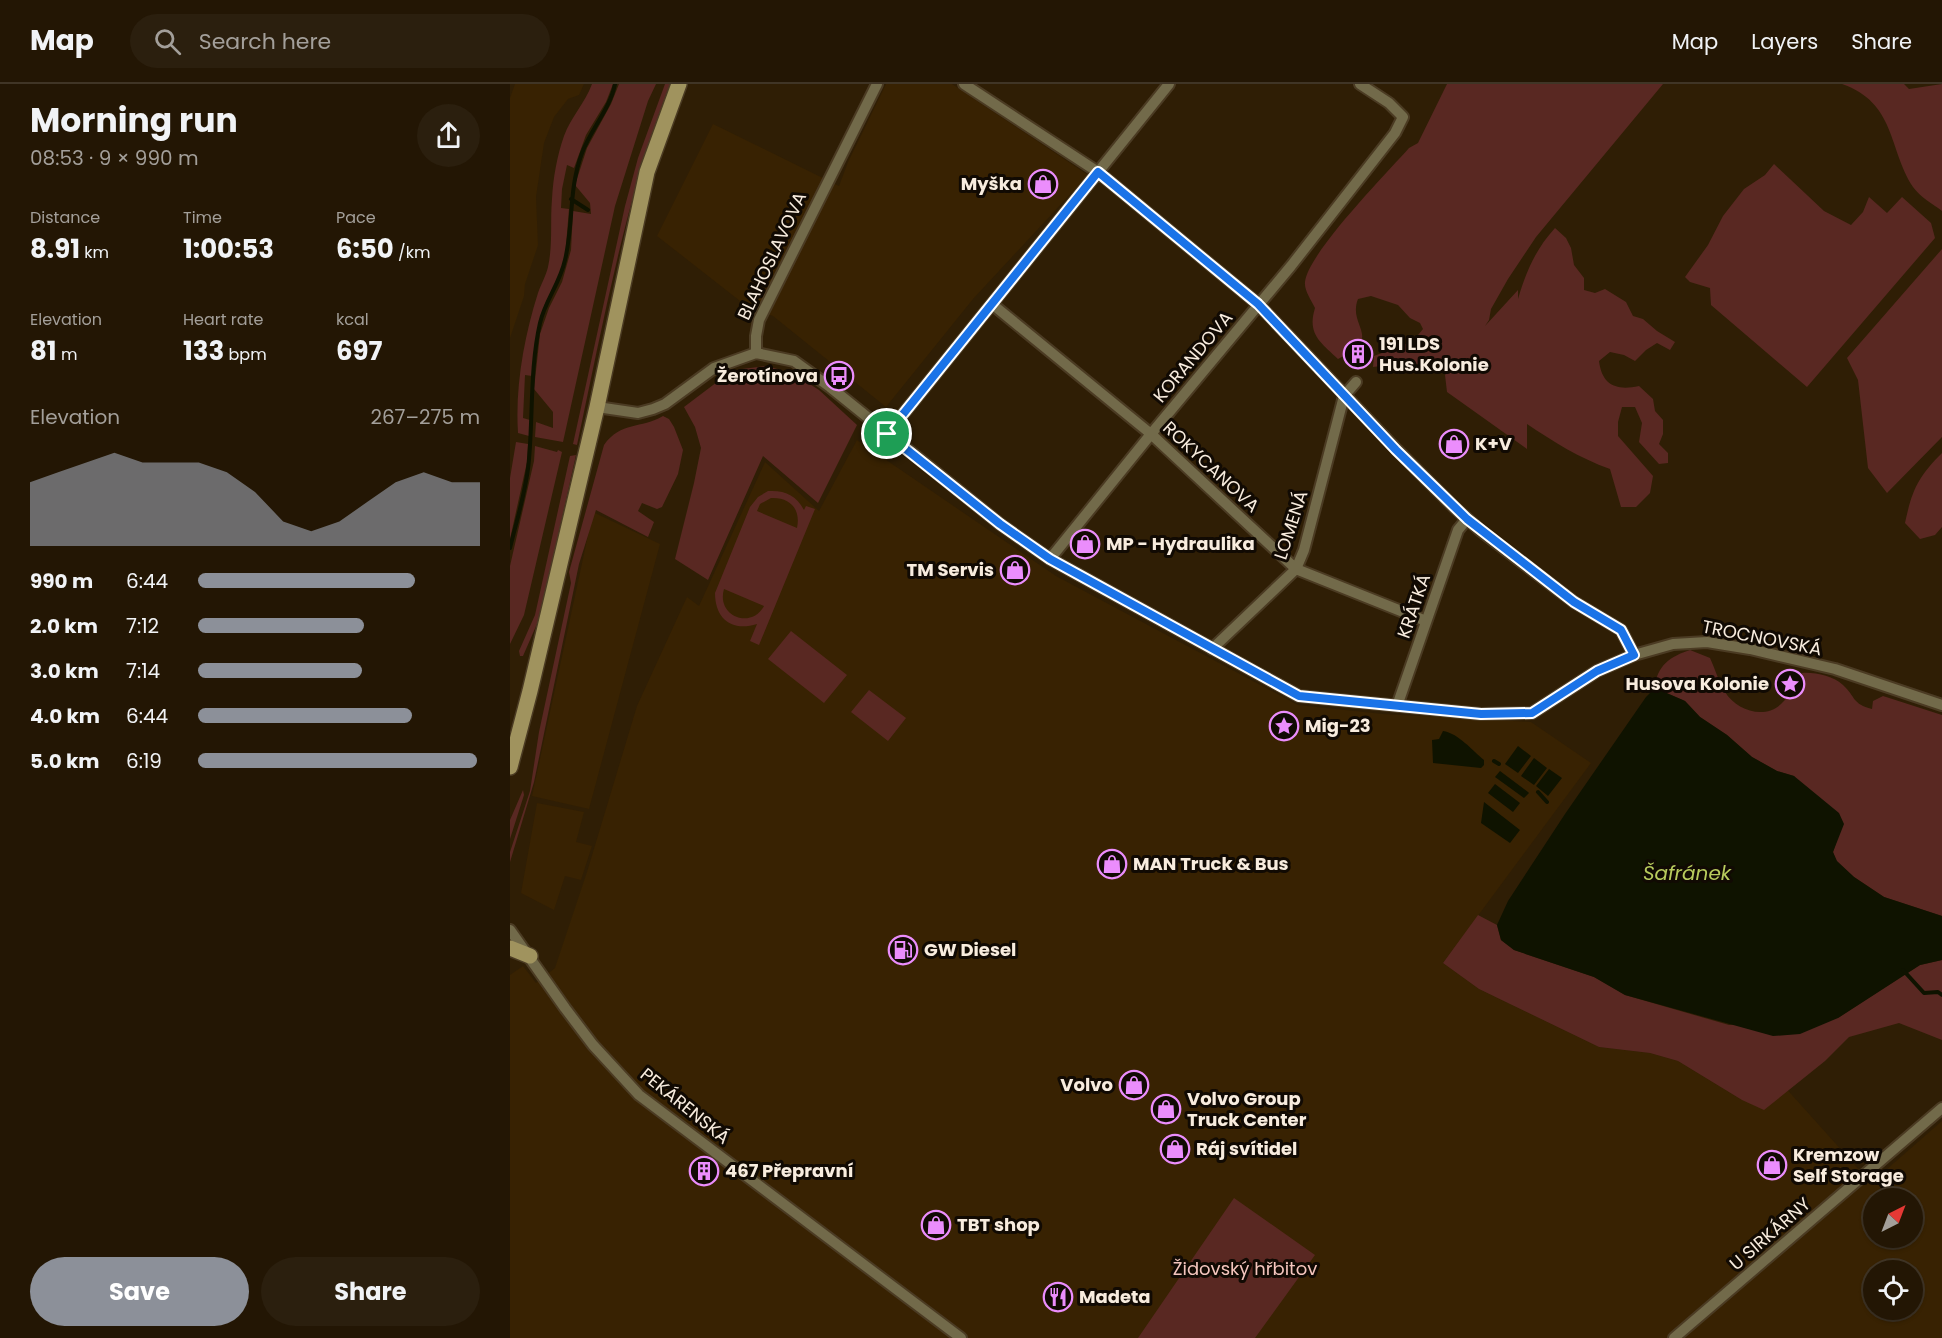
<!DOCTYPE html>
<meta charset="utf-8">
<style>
:root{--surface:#231604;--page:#2b1f0e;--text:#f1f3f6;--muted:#a39f9a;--line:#403526;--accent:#8c9099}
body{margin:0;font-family:Poppins,sans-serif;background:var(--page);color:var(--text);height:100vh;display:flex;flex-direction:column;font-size:22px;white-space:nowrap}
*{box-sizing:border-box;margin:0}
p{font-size:20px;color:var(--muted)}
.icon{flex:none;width:33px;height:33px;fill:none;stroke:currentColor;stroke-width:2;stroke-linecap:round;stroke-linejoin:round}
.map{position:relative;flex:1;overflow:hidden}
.drawer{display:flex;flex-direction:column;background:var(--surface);width:510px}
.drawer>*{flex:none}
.needle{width:39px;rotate:42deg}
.fabs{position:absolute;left:1353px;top:1104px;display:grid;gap:12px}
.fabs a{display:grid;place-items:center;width:60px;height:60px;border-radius:50%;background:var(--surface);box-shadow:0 2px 4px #0004,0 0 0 2px var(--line);font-size:30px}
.pin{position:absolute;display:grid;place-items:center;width:51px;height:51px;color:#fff;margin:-26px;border:3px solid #fff;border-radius:50%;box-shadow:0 2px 6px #0007}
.round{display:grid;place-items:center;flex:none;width:63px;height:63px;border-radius:32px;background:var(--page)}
.headline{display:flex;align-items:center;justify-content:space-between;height:102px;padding:0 30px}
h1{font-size:33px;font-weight:700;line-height:45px}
.figures{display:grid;grid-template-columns:repeat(3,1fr);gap:9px;height:102px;padding:6px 30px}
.figures div{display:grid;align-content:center}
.figures b{font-size:26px;font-weight:700}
.figures small{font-size:16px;font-weight:400}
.figures p{font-size:16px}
.chart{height:168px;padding:12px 30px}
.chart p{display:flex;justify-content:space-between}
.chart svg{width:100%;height:108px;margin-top:6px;fill:var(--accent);opacity:.7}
.button{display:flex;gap:12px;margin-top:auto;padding:12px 30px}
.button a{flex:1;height:69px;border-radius:36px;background:var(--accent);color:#fff;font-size:24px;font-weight:700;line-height:69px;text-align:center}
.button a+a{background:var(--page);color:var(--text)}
ul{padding:0 30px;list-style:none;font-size:20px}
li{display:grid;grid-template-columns:96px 72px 1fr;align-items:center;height:45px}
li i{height:15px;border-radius:8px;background:var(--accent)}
header{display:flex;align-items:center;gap:36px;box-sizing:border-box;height:84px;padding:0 30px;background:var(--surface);border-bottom:2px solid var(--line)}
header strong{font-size:28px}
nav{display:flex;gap:33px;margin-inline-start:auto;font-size:21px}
.search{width:420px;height:54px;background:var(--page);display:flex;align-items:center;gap:15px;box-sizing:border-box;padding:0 21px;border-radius:33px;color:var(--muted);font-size:22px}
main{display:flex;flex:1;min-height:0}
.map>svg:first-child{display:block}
.built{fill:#382202;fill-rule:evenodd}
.green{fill:#592822;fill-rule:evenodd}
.water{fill:#0f1300}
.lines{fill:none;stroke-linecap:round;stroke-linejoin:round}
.stream{stroke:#0f1300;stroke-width:4}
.street-casing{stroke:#4b3b23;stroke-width:14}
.secondary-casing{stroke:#4b3b23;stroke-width:18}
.street{stroke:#726a4a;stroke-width:10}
.secondary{stroke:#a0935e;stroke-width:15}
.route-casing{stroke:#fff;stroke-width:12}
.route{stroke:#1a73e8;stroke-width:8}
.labels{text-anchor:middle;stroke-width:6;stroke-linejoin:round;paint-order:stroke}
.poi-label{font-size:18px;font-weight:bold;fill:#f8ecde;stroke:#110a03;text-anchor:start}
.street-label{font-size:18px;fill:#f8ecde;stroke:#110a03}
.park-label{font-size:18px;fill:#f4c5bd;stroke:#110a03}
.water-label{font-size:20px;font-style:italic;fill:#b8cb5d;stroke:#110a03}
</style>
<header>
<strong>Map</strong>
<div class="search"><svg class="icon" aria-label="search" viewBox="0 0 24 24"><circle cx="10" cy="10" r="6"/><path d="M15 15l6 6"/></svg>Search here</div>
<nav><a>Map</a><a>Layers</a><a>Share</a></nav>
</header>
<main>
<section class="drawer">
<div class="headline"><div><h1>Morning run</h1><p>08:53 · 9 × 990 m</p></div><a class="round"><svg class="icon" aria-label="share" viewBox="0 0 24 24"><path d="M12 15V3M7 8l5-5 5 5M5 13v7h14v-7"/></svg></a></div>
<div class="figures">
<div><p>Distance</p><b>8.91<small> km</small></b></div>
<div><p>Time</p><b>1:00:53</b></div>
<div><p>Pace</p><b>6:50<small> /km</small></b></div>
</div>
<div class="figures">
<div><p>Elevation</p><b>81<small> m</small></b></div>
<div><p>Heart rate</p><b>133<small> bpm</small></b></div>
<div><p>kcal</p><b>697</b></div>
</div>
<div class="chart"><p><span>Elevation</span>267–275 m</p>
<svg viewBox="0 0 160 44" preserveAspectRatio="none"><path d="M0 44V18L10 14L20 10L30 6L40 10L50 10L60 10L70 14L80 22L90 34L100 38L110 34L120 26L130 18L140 14L150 18L160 18V44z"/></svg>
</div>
<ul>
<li><b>990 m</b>6:44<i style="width:77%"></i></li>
<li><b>2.0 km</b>7:12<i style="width:59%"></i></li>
<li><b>3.0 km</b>7:14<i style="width:58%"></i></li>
<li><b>4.0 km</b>6:44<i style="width:76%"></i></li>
<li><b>5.0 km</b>6:19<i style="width:99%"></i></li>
</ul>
<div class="button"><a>Save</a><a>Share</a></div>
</section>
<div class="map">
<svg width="1432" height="1254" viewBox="0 0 1432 1254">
<rect width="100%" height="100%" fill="#2f1e05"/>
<path class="built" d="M 5,0 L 74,0 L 69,11 L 58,15 L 44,33 L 34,59 L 26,113 L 28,161 L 15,200 L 14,212 L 0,254 L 0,14 Z
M 376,0 L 442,0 L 578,91 L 463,215 L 376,323 L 263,232 L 244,225 L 230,217 L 147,152 L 203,40 L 329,102 L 338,78 Z
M 347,356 L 546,492 L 788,621 L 873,630 L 1021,638 L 1081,679 L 933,879 L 969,905 L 1089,963 L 1140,969 L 1168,977 L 1232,1016 L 1273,1001 L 1361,1099 L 1432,1037 L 1432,1254 L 0,1254 L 0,891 L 13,882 L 26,899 L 45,884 L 77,788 L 127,622 L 177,513 L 189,522 L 255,378 L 309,427 ZM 1364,1114 L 1402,1114 L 1402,1154 L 1364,1154 ZM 1364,1186 L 1402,1186 L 1402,1226 L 1364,1226 Z
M 83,428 L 150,460 L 79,725 L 22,712 Z
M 27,719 L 74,728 L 66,758 L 82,762 L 71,796 L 55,792 L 44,826 L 11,809 Z"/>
<path class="green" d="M 82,0 L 103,0 L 96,18 L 76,51 L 64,84 L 57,81 L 52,105 L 51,124 L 59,125 L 55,173 L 49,193 L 35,220 L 29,238 L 22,292 L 15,291 L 13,334 L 20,336 L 19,352 L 8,349 C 5,303 14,253 28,209 C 31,200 36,192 38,183 C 43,160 40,138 42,115 C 43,94 47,72 54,52 C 61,33 75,19 82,0 Z
M 109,0 L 146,0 L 138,17 L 105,122 L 53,358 L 25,353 L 26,338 L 43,344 L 43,328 L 24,305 L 30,250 L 39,224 L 52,198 L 61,166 L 63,127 L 81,130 L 80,119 L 65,101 L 77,64 L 101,20 Z
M 155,0 L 160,0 C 115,116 93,240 67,361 L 63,360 L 115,122 L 128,74 Z
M 937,0 L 1153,0 L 1026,153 L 998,195 L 981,225 L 979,236 L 975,242 L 1008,206 L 1008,215 C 1016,188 1025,166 1045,144 L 1056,154 L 1061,164 L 1064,181 L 1074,194 L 1074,206 L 1085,209 L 1095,205 L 1116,218 L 1123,232 L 1133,235 L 1147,247 L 1165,258 L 1160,266 L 1147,259 L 1136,266 L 1125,277 L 1114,271 L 1100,268 L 1089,277 C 1092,301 1106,307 1129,302 L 1143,315 L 1145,327 L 1153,336 L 1153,350 L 1149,360 L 1158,369 L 1158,379 L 1149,380 L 1129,358 L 1132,339 L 1125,323 L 1112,323 L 1108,338 L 1108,352 L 1143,392 L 1140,409 L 1126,423 L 1111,423 L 1100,385 C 1069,374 1044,358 1017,340 L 1017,365 L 937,308 L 935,291 L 947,276 L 945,278 L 922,281 L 894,279 L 863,283 L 864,272 L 903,257 L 913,245 L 910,239 L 900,234 L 888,221 L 861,212 L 848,215 C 837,243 875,253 828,275 C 810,258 797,250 805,224 C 801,216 794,206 795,198 C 798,169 876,90 899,64 L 908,59 Z
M 1332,0 L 1394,0 L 1399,5 L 1432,0 L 1432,127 C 1423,120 1410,113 1403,103 C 1378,64 1386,19 1332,0 Z
M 1264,80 L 1314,127 L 1341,141 L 1353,128 L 1359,113 L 1377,129 L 1392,113 L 1421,139 L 1425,154 L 1297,303 L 1201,221 L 1200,204 L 1180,198 L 1175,193 L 1198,161 L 1213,132 L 1234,105 L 1255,91 Z
M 1432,165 L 1432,353 L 1377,409 L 1358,384 L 1348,296 L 1337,274 Z
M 257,282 L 284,290 L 309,306 L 347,341 L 308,419 L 253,372 L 198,496 L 165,475 L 184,399 L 191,364 L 185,343 L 174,323 L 211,295 L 232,285 Z
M 153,332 L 159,335 L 164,343 L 173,366 L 168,390 L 152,423 L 147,425 L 132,419 L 128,427 L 144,438 L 138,453 L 86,426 L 69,480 L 24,698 L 0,778 L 0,768 L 20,707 L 29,648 L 61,499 L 59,488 L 94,361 C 111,337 131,345 153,332 Z
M 6,358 L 18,360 L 17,378 L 0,455 L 0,394 Z
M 25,362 L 47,368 L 48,366 L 52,368 L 14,531 L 0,560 L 0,482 L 24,377 Z
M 1432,369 L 1432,443 L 1425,451 L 1410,455 L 1395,439 C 1402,406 1408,393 1432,369 Z
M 66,371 L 30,533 L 13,572 L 10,572 L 9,567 L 25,531 L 60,372 Z
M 258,407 C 275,406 286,411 294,426 L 296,422 L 305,425 L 249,561 L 240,557 L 247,540 C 222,548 205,535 205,509 L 240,423 L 248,413 ZM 261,414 C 280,413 291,425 287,444 L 247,427 L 250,420 ZM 214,505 L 254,522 C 241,546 206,532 214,505 Z
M 281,547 L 337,591 L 314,619 L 258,575 Z
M 1180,566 L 1200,574 C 1205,585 1209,598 1215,608 C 1226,626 1254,636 1271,620 C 1280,612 1286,600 1292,589 C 1305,588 1323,592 1333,601 C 1346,613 1342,620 1362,625 L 1363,617 L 1373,612 L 1432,631 L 1432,832 L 1374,813 L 1344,793 L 1326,777 L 1323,768 L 1327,756 L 1284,692 L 1267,687 L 1242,673 L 1217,651 L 1190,633 L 1175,617 L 1145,604 C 1146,582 1161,572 1180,566 Z
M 359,606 L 396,634 L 378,657 L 341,628 Z
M 13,706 L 14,711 L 0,755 L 0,736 Z
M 968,831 L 987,841 L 991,856 L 1004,866 L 1084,893 L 1115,911 L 1219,941 L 1328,934 L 1410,881 L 1432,876 L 1432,956 L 1389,939 L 1339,953 L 1315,977 L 1254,1026 L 1232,1016 L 1168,977 L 1140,969 L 1089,963 L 969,905 L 933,879 Z
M 724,1114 L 805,1171 L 745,1254 L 628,1254 Z"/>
<path class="water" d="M 1145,604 L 1175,617 L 1190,633 L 1217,651 L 1242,673 L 1267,687 L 1284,692 L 1329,729 L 1334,740 L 1323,768 L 1327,777 L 1344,793 L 1374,813 L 1432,832 L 1432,876 L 1410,881 L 1328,934 L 1290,950 L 1263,952 L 1115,911 L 1084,893 L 1004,866 L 991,856 L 987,841 L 998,817 L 1055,730 L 1136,613 Z
M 933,647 C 948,649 963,667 974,676 L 974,681 L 971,684 L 923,679 L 922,656 L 929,655 Z
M 1008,662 L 1021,672 L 1008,689 L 995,680 Z
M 1024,674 L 1037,684 L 1024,701 L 1011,692 Z
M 1039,685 L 1052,694 L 1038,712 L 1026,702 Z
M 990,687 L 1018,708 L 1019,709 L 1014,714 L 985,693 Z
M 985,700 L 1010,719 L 1003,728 L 978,709 Z
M 974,718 L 1010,746 L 1000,759 L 971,739 Z"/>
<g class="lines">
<path class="stream" d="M 61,115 L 78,126
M 0,464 C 7,435 17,404 19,375 C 23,330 20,283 30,239 C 35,217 50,199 55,176 C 64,139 58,107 72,69 C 81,45 100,25 105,0
M 984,677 L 989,680
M 1028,708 L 1037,718
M 1393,886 L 1414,909 L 1428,908 L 1432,911"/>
<g class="street-casing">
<path id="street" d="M 454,0 L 588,88 L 748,220 L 887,366 L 944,423 L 971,447 L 1064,518 L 1111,546 L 1124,571
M 482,220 L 641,350 L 786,485 L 916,537
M 246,269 L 246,252 L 249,236 L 367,0
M 87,323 L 128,329 L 143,325 L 155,320 L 204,284 L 246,269 L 284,277 L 320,303 L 490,440 L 540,475 L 789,612 L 971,630 L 1022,629 L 1087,587 L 1124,571 L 1163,560 L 1197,558 L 1240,565 L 1325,585 L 1432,621
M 377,350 L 659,0
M 540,475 L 641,350 L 781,182 L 885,49 L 893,33 L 879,19 L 850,0
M 702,565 L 786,485 L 794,466 L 834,312 L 846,298
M 887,622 L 948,446 L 957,435
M 0,846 L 55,924 L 83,961 L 129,1011 L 451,1254
M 1164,1254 L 1432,1024"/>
</g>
<g class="secondary-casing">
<path id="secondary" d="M 0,683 L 20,607 L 87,323 L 137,88 L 169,0
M 0,864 L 20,872"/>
</g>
<use href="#street" class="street"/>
<use href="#secondary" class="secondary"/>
</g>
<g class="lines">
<g class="route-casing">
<path id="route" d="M 588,88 L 748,220 L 886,366 L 957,435 L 1064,518 L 1111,546 L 1124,571 L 1087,587 L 1022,629 L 971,630 L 789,612 L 540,475 L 490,440 L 377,350 Z"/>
</g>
<use href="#route" class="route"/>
</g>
<defs>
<g id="shop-ring" transform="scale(1.5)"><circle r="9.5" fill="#110a03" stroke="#eb8dfc" stroke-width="1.5"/><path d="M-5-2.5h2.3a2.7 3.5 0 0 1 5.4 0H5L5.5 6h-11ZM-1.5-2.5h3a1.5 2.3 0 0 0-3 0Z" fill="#eb8dfc"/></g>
<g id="building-ring" transform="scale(1.5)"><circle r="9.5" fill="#110a03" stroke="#eb8dfc" stroke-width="1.5"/><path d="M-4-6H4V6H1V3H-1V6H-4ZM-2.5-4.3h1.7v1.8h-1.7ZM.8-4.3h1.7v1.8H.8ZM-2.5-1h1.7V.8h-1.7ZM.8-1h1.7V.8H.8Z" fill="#eb8dfc"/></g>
<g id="bus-ring" transform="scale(1.5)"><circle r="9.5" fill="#110a03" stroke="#eb8dfc" stroke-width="1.5"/><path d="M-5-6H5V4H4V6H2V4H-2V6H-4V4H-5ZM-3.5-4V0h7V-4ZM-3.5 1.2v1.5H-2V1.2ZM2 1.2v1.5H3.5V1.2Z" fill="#eb8dfc"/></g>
<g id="sight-ring" transform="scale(1.5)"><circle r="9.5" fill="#110a03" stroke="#eb8dfc" stroke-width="1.5"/><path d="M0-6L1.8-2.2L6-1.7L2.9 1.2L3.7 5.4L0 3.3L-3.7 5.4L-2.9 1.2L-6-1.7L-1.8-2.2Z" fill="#eb8dfc"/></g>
<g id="fuel-ring" transform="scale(1.5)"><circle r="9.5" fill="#110a03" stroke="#eb8dfc" stroke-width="1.5"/><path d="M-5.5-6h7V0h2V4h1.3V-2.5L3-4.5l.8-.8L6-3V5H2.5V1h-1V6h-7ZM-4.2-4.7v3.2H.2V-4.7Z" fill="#eb8dfc"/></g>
<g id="restaurant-ring" transform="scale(1.5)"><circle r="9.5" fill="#110a03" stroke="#eb8dfc" stroke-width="1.5"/><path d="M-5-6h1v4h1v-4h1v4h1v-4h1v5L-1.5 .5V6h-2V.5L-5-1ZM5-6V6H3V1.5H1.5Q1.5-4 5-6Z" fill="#eb8dfc"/></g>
</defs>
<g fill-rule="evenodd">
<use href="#shop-ring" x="533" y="100"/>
<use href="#building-ring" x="848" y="270"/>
<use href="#bus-ring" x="329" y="292"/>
<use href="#shop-ring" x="944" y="360"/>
<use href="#shop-ring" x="575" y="460"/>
<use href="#shop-ring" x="505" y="486"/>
<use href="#sight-ring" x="1280" y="600"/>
<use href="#sight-ring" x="774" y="642"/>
<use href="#shop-ring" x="602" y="780"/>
<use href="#fuel-ring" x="393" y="866"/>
<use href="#shop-ring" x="624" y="1001"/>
<use href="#shop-ring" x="656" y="1025"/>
<use href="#shop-ring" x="665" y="1065"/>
<use href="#shop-ring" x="1262" y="1081"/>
<use href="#building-ring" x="194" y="1087"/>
<use href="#shop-ring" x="426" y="1141"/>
<use href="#restaurant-ring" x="548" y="1213"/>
</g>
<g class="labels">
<g class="poi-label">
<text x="512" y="106" text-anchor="end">Myška</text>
<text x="869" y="266">191 LDS<tspan x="869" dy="21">Hus.Kolonie</tspan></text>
<text x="308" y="298" text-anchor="end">Žerotínova</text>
<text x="965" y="366">K+V</text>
<text x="596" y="466">MP - Hydraulika</text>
<text x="484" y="492" text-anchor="end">TM Servis</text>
<text x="1259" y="606" text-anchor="end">Husova Kolonie</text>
<text x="795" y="648">Mig-23</text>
<text x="623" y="786">MAN Truck &amp; Bus</text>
<text x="414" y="872">GW Diesel</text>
<text x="603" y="1007" text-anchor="end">Volvo</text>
<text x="677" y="1021">Volvo Group<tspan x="677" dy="21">Truck Center</tspan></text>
<text x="686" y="1071">Ráj svítidel</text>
<text x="1283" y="1077">Kremzow<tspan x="1283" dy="21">Self Storage</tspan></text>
<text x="215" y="1093">467 Přepravní</text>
<text x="447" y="1147">TBT shop</text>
<text x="569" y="1219">Madeta</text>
</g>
<g class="street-label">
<text transform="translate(262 172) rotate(-65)" y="6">BLAHOSLAVOVA</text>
<text transform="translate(683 273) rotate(-50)" y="6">KORANDOVA</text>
<text transform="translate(701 383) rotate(43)" y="6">ROKYCANOVA</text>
<text transform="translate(781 441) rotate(-72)" y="6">LOMENÁ</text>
<text transform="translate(904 522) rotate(-71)" y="6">KRÁTKÁ</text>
<text transform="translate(1252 554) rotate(11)" y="6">TROCNOVSKÁ</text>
<text transform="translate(175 1022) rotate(39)" y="6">PEKÁRENSKÁ</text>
<text transform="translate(1260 1150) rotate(-41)" y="6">U SIRKÁRNY</text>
</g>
<g class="park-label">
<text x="735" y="1191">Židovský hřbitov</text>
</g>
<g class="water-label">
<text x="1177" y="796">Šafránek</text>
</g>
</g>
</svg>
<div class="fabs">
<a><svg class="needle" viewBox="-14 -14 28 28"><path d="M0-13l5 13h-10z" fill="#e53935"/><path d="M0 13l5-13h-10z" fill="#a39f9a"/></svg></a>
<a><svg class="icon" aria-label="locate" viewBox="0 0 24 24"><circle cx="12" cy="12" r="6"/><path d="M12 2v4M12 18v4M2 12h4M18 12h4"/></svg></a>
</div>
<div class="pin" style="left:377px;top:350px;background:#1e9e55"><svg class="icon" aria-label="arrive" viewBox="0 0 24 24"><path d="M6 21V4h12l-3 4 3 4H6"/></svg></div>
</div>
</main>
